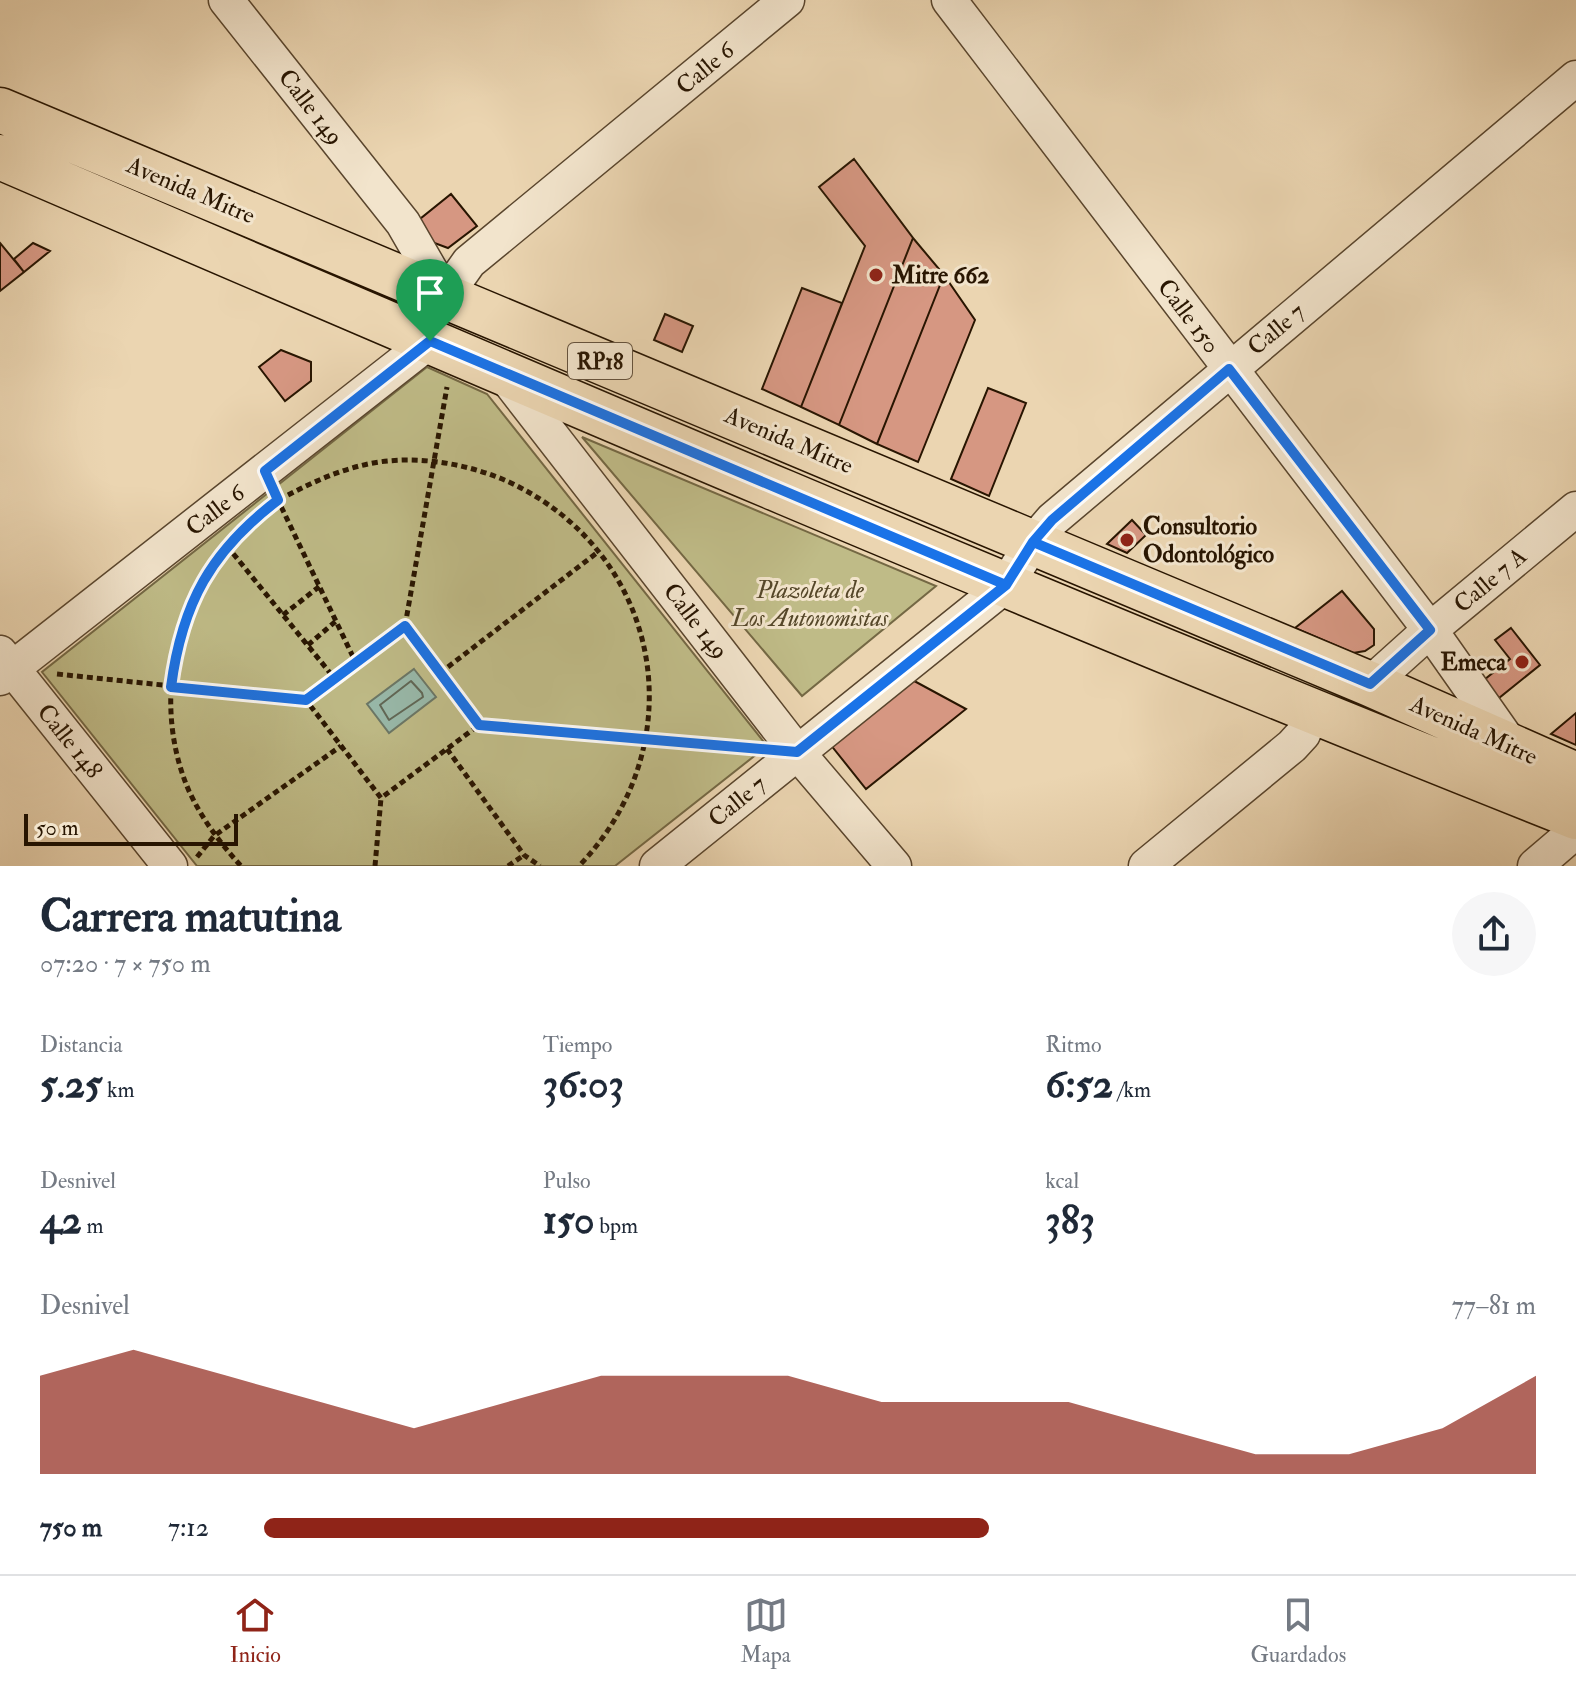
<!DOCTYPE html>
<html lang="es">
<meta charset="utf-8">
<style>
:root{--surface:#fff;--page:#f6f6f7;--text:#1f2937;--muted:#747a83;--line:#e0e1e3;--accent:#8f2418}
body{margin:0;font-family:"IM FELL Double Pica",serif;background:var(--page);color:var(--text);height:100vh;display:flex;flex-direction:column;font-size:30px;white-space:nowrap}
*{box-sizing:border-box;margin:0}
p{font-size:26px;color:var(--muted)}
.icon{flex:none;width:44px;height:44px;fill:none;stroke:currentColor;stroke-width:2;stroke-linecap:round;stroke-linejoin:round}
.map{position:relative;height:866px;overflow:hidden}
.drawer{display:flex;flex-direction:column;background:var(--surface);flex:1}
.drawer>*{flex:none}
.scale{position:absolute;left:24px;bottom:20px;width:214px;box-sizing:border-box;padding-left:8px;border:4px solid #281501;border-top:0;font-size:22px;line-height:28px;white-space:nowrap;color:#281501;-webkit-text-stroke:6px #f2e4cc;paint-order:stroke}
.pin{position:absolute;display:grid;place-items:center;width:68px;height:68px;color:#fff;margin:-82px -34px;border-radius:50% 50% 50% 0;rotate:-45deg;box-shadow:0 0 8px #0007}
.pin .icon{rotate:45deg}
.round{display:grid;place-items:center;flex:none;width:84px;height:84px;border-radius:42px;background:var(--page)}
.head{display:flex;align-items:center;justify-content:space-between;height:136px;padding:0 40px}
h1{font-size:44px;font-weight:700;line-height:60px}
.stats{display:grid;grid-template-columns:repeat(3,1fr);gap:12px;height:136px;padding:8px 40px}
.stats div{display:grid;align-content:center}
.stats b{font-size:40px;font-weight:700}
.stats small{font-size:22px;font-weight:400}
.stats p{font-size:22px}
.chart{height:224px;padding:16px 40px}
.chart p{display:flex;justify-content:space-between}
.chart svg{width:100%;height:144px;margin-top:8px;fill:var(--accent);opacity:.7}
ul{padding:0 40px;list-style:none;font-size:26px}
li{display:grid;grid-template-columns:128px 96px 1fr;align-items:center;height:60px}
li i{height:20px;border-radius:10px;background:var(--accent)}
.menu{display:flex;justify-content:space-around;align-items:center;height:112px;border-top:2px solid var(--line);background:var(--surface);font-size:22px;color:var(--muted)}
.menu a{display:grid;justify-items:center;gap:4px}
.menu .current{color:var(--accent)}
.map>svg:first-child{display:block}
.green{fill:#bfbb87;stroke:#746844;stroke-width:2}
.water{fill:#98b9aa;stroke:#6b7766;stroke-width:2}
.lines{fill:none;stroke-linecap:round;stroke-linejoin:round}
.shore{stroke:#606756;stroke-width:2}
.building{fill:#d69782;stroke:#281501;stroke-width:2}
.street-casing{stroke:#59452d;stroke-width:37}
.primary-casing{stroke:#281501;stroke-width:47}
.path{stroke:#281501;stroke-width:5;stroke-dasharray:6 4;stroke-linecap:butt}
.street{stroke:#f2e4cc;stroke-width:34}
.primary{stroke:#ebd5b1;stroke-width:44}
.route-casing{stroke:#fff;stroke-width:16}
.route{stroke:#1a73e8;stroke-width:10}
.poi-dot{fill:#8f2418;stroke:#f2e4cc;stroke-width:3}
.labels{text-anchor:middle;stroke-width:6;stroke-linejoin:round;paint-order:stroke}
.shield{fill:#f2e4cc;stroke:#65533e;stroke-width:2}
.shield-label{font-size:22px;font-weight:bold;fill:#281501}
.street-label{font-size:24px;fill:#281501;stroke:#f2e4cc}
.poi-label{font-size:24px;font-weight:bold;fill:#281501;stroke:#f2e4cc;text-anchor:start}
.park-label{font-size:24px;font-style:italic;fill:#554729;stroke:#f2e4cc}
</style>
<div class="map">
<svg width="1576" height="866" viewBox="0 0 1576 866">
<rect width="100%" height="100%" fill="#ebd5b1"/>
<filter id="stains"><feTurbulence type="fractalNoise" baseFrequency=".0025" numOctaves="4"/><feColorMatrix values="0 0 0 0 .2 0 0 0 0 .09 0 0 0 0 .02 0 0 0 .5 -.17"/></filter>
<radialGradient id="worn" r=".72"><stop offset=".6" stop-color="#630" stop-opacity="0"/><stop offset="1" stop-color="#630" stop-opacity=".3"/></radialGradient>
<path class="green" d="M 427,367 L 487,394 L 767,746 L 615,866 L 197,866 L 42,672 Z
M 582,437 L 936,586 L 802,696 Z"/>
<path class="water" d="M 414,669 L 436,697 L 389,733 L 367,704 Z"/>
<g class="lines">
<path class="shore" d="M 411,681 L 422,693 L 423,697 L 389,720 L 380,705 Z"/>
</g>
<path class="building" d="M 854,159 L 913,238 L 839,425 L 801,407 L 865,246 L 819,187 Z
M 451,194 L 477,226 L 448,248 L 429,241 L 415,223 Z
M 913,238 L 944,275 L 877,444 L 839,425 Z
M 0,243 L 24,272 L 0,291 Z
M 33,243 L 50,251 L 24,272 L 14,259 Z
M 944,275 L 975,320 L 918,462 L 877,444 Z
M 802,288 L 842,303 L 801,407 L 762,389 Z
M 665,314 L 693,326 L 682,352 L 654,340 Z
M 281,350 L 311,362 L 311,381 L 285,401 L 259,367 Z
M 988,388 L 1026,403 L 989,496 L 951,479 Z
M 1132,520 L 1146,535 L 1127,553 L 1107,544 Z
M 1342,591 L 1374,629 L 1374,645 L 1365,651 L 1353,653 L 1295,628 Z
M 1511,628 L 1540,665 L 1494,702 L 1479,684 L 1510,659 L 1495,640 Z
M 905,676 L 966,709 L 866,789 L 826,739 Z
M 1576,713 L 1576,745 L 1551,734 Z"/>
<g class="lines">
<g class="street-casing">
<path id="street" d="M 226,0 L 403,223 L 445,296 L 469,262 L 787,0
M 949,0 L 1430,630 L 1513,748
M 502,372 L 797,752 L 894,866
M 0,653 L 170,866
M 0,678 L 430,341
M 1370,684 L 1430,630 L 1576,509
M 657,866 L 1006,585 L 1033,542 L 1052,520 L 1576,78
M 1146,866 L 1292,746 L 1303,734 L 1312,712
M 1535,866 L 1576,831"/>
</g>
<g class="primary-casing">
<path id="primary" d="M 0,110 L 1370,684 L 1576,775
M 0,157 C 523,382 1046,607 1576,817"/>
</g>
<path class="path" d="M 288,495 C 317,480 346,467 379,462 C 422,456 469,464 509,482 C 663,554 696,744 579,866
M 277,498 L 356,663
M 236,535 C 173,601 152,706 189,791 C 202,819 220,843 241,866
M 227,546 L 335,679
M 283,615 L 320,586
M 405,626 L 447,387
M 308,645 L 336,621
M 440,673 L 598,552
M 57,674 L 306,700 L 405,626 L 479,725 L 381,798 L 306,700
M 479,725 L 753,749
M 447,749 L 524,855 L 540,866
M 197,857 L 214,836 L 341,746
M 375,866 L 381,798
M 508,866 L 524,855"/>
<use href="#street" class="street"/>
<use href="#primary" class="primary"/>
</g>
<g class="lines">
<g class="route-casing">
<path id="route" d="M 430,341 L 265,471 L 278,500 C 211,551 182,603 171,687 L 306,700 L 405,626 L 479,725 L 797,752 L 1006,585 L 1033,542 L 1370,684 L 1430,630 L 1229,369 L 1052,520 L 1033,542 L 1006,585 L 430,341"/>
</g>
<use href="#route" class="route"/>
</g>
<g class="poi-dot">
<circle cx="876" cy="275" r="8"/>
<circle cx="1127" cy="540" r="8"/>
<circle cx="1522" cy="662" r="8"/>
</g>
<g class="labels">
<rect class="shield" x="568" y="343" width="64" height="36" rx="6"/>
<g class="shield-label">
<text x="600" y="369">RP18</text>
</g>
<g class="street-label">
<text transform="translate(705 68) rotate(-40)" y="8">Calle 6</text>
<text transform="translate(311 107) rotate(52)" y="8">Calle 149</text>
<text transform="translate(191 190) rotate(23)" y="8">Avenida Mitre</text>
<text transform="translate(1189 316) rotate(53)" y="8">Calle 150</text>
<text transform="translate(1276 329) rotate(-40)" y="8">Calle 7</text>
<text transform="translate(789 440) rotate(23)" y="8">Avenida Mitre</text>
<text transform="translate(215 510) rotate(-38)" y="8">Calle 6</text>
<text transform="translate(1490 580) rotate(-40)" y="8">Calle 7 A</text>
<text transform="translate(696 621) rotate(52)" y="8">Calle 149</text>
<text transform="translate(1474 730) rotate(24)" y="8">Avenida Mitre</text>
<text transform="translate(70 741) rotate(51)" y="8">Calle 148</text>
<text transform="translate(737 801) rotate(-39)" y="8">Calle 7</text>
</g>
<g class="poi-label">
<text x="892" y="283">Mitre 662</text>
<text x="1143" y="534">Consultorio<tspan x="1143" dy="28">Odontológico</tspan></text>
<text x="1506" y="670" text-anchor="end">Emeca</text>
</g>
<g class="park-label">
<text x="810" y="598">Plazoleta de<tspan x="810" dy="28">Los Autonomistas</tspan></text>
</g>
</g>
<rect width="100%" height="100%" filter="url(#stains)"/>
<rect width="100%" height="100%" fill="url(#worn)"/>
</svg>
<div class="scale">50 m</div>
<div class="pin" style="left:430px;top:341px;background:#1e9e55"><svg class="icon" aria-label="arrive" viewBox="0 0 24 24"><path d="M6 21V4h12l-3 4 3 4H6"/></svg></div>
</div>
<section class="drawer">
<div class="head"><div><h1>Carrera matutina</h1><p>07:20 · 7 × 750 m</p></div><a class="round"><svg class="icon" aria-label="share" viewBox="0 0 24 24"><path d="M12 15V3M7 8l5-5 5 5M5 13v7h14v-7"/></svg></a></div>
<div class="stats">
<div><p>Distancia</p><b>5.25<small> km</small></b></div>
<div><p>Tiempo</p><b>36:03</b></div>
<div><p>Ritmo</p><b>6:52<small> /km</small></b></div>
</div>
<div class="stats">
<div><p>Desnivel</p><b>42<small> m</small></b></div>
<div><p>Pulso</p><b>150<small> bpm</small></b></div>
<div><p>kcal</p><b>383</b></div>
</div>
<div class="chart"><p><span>Desnivel</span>77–81 m</p>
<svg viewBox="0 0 160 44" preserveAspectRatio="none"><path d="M0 44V14L10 6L20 14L30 22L40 30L50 22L60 14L70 14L80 14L90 22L100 22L110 22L120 30L130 38L140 38L150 30L160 14V44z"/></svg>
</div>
<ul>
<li><b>750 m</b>7:12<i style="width:57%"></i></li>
</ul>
</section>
<nav class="menu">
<a class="current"><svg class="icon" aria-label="home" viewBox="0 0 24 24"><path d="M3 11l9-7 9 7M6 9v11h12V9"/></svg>Inicio</a>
<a><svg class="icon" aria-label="map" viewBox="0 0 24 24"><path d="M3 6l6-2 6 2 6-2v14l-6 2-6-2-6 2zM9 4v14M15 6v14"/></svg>Mapa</a>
<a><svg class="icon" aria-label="saved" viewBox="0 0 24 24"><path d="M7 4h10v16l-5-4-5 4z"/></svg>Guardados</a>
</nav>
